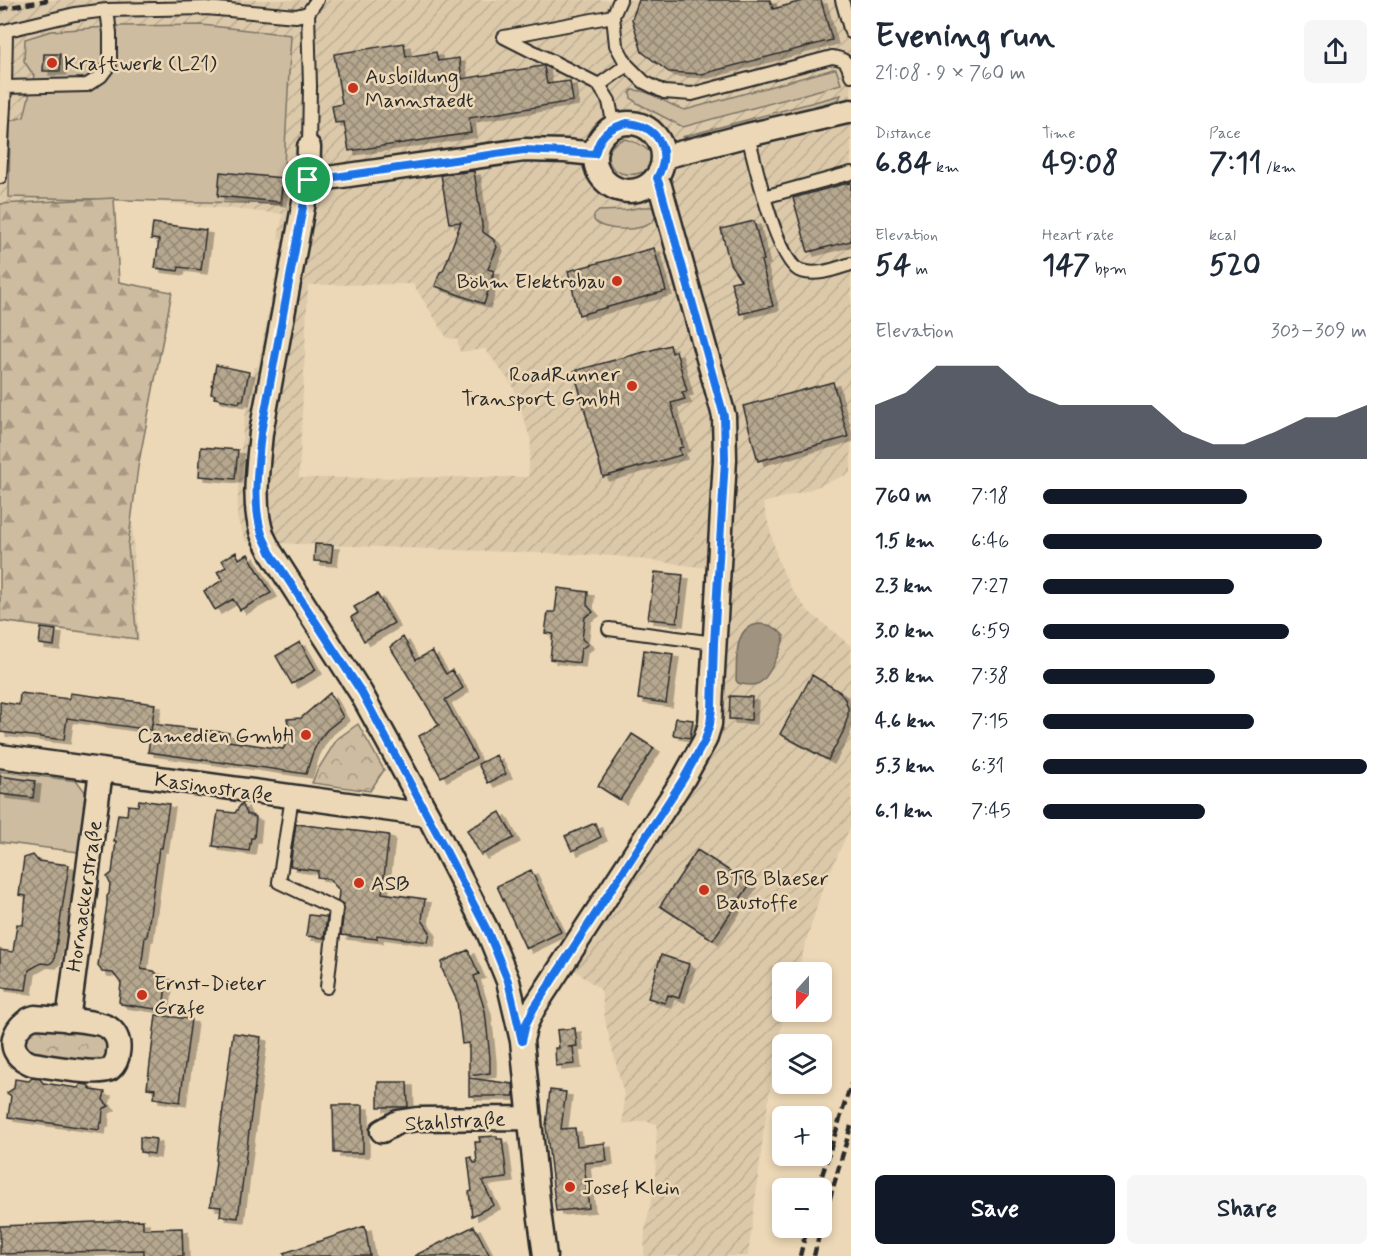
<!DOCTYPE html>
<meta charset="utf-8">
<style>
:root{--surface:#fff;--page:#f6f6f7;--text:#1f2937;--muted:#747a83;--accent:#111827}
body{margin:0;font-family:Mynerve,sans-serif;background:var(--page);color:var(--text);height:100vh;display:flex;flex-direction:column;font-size:22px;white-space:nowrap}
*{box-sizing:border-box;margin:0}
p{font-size:20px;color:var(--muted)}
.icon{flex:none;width:33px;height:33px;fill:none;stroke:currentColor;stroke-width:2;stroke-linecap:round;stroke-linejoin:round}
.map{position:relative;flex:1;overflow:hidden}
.sheet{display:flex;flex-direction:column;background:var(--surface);width:540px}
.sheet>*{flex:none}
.needle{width:39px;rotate:201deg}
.fabs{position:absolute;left:772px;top:962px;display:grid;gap:12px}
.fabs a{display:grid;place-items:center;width:60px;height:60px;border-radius:9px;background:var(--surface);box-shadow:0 3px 9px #0003;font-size:30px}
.pin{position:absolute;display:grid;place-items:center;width:51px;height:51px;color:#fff;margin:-26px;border:3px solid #fff;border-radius:50%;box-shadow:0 2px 6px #0007}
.round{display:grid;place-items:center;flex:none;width:63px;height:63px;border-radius:9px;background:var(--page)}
.head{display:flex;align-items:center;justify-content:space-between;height:102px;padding:0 24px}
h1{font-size:33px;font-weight:700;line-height:45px}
.stats{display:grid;grid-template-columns:repeat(3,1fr);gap:9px;height:102px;padding:6px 24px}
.stats div{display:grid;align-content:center}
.stats b{font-size:30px;font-weight:700}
.stats small{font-size:16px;font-weight:400}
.stats p{font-size:16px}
.chart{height:168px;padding:12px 24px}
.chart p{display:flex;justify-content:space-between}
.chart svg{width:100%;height:108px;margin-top:6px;fill:var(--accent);opacity:.7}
.button{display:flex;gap:12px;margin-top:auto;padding:12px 24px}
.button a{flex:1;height:69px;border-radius:9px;background:var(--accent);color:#fff;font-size:24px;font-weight:700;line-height:69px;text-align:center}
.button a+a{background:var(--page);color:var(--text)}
ul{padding:0 24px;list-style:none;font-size:20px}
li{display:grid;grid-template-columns:96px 72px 1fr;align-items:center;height:45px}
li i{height:15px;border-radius:8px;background:var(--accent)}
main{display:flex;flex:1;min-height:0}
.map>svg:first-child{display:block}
.industrial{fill:url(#industrial-furrows);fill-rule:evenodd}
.green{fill:#cdbca0;stroke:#7c7466;stroke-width:1.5}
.forest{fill:url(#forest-firs);stroke:#7c7466;stroke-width:1.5}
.park{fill:url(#park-crowns);stroke:#7c7466;stroke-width:1.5}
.water{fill:#a0937f;stroke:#71695d;stroke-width:1.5}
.building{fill:url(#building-cross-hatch);stroke:#2b2b2b;stroke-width:1.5;filter:url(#shadow)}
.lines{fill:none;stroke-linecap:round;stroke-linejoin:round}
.service-casing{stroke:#2b2b2b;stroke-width:16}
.minor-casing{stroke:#2b2b2b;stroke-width:27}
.service{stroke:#ecd8b6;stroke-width:12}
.minor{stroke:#ecd8b6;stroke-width:22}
.rail{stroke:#2b2b2b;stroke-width:4.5;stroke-dasharray:9 4.5;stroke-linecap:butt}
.route-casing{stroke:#fff;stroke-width:12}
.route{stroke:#1a73e8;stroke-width:8}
.poi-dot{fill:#c8321e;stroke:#ecd8b6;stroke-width:2}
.labels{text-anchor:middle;stroke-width:5;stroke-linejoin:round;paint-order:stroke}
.poi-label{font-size:21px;fill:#2b2b2b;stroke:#ecd8b6;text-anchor:start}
.street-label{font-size:21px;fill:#2b2b2b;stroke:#ecd8b6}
</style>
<main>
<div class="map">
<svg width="851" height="1256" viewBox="0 0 851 1256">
<defs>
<pattern id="industrial-furrows" width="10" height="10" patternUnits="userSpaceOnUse" patternTransform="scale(1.5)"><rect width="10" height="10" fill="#dcc9aa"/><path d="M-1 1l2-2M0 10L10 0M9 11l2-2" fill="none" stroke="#bdad92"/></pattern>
<pattern id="forest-firs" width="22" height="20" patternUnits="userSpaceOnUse" patternTransform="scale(1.5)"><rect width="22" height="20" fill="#cdbca0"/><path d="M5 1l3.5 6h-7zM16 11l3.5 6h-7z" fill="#a79983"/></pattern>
<pattern id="park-crowns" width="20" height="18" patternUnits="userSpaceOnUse" patternTransform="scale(1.5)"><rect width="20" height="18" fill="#cdbca0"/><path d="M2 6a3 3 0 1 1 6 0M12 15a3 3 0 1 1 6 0" fill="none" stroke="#a79983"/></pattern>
<pattern id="building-cross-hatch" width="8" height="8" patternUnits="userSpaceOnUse" patternTransform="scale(1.5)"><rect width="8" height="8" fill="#b6a78f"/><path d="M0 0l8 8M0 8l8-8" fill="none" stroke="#948875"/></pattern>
<filter id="shadow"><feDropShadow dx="6" dy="4" stdDeviation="0" flood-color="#0004"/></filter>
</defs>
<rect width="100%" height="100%" fill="#ecd8b6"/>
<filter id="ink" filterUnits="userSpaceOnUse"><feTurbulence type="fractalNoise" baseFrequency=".0167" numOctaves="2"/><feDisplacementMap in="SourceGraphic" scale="12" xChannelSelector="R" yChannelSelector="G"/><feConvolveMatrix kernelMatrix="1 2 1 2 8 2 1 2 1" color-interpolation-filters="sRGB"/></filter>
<g filter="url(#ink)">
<path class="industrial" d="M 0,0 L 851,0 L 851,473 L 809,490 L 763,503 L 778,560 L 790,587 L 808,611 L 851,646 L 851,825 L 821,893 L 797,972 L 783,972 L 783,1011 L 785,1011 L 776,1049 L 764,1130 L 748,1256 L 644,1256 L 645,1231 L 655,1179 L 657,1124 L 645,1121 L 635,1122 L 623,1124 L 624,1095 L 606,1025 L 601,990 L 555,955 L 695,738 L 701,720 L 707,568 L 617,556 L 246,542 L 237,518 L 239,471 L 243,427 L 254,367 L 258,367 L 282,240 L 278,238 L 283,214 L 114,198 L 139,641 L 0,622 ZM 413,284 L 447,338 L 457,339 L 460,352 L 485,349 L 513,386 L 531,441 L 528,477 L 299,478 L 308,285 Z"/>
<path class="green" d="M 202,25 L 291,35 L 282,204 L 9,197 L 10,121 L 24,117 L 34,76 L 24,61 L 25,39 L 51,31 L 121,26 Z
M 834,69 L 836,69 L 841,84 L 683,127 L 637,103 L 631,98 L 630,93 L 632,90 C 651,90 667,105 685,110 Z
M 841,95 L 839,99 L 834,101 L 709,135 L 696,137 L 682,137 Z
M 624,139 C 639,141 671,160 643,172 C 610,184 594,149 624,139 Z
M 643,207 L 652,207 L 656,212 C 655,216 656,218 653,221 C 643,232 602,232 594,220 L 594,215 L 599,211 L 626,210 Z
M 0,771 L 77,781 L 86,793 L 78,852 L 0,842 Z"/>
<path class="forest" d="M 114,198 L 119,282 L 172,292 L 138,467 L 128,546 L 137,639 L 0,621 L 0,204 Z"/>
<path class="park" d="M 358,724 L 384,770 L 370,791 L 312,783 L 317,771 L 337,739 Z
M 31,1026 L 96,1031 L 107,1038 L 110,1052 L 101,1063 L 33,1057 L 24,1049 L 25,1031 Z"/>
<path class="water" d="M 759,624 C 770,624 776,627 784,636 C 783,647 770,674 762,681 C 756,687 745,685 738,683 L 736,680 C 737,666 734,635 749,627 C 752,625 755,625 759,624 Z"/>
<path class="building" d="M 639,0 L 770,0 L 773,9 L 806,0 L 821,0 L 832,40 L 702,74 L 669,72 L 642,52 L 632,19 Z
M 404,43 L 406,57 L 436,52 L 438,61 L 459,58 L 462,79 L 542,66 L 544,66 L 547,84 L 570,81 L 573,101 L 469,118 L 471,133 L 349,151 L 344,122 L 335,123 L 332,106 L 342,104 L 334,54 Z
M 44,54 L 60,54 L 60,71 L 43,71 Z
M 474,171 L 483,232 L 493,239 L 497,247 L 488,269 L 494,271 L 492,276 L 493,276 L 484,304 L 435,286 L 440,272 L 443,271 L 447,261 L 461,222 L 449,223 L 441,175 Z
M 220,172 L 283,178 L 280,202 L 218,196 Z
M 851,182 L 851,241 L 808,252 L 793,198 Z
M 754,221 L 764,260 L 761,261 L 773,306 L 740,314 L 731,282 L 741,280 L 730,264 L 721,229 Z
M 153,223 L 206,230 L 201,270 L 179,267 L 178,271 L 155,268 L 159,240 L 151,239 Z
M 654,248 L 666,291 L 579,315 L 568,271 Z
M 670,345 L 672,353 L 676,351 L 687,391 L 682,392 L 685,399 L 671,403 L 683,447 L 679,448 L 681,455 L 603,477 L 574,371 Z
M 216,365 L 249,372 L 243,401 L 240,400 L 239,403 L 214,398 L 215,395 L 211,394 Z
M 833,382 L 848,437 L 758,461 L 743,406 Z
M 201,447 L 238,450 L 235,479 L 199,476 Z
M 315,544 L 333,545 L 331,562 L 314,561 Z
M 236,552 L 239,559 L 248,554 L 271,593 L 240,610 L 233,599 L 215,610 L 204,591 L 223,580 L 217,572 L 226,567 L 222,560 Z
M 655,572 L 683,575 L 677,622 L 648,619 Z
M 558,588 L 588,592 L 587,605 L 593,612 L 585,617 L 582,639 L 588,644 L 581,649 L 579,663 L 550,659 L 553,634 L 545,633 L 548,612 L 555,612 Z
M 377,594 L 394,623 L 364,641 L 351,617 L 358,613 L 354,607 Z
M 41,628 L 56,630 L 54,646 L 39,644 Z
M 403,637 L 416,660 L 432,651 L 446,674 L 452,670 L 463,688 L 445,700 L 476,758 L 441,777 L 419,736 L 439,725 L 390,647 Z
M 300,642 L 316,670 L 292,684 L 276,656 Z
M 644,650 L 673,654 L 666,703 L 638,699 Z
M 812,675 L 840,692 L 845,699 L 848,708 L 848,716 L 843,732 L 828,760 L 780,734 Z
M 20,693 L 69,699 L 70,693 L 155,704 L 151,730 L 67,718 L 64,740 L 0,732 L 0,702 L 19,705 Z
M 330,693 L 343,717 L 327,730 L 319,740 L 313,752 L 306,774 L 225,762 L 225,763 L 148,752 L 152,724 L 229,733 L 228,741 L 283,749 L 291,734 L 287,719 L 301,718 Z
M 730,696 L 752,697 L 751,720 L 729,719 Z
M 676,718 L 693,720 L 690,738 L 673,735 Z
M 632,734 L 654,748 L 620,800 L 598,786 Z
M 496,755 L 506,774 L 488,783 L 478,764 Z
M 0,776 L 35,781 L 33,798 L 0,794 Z
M 139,800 L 169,804 L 162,848 L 159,848 L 147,937 L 145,937 L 141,969 L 154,971 L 157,974 L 167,976 L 163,1010 L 121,1004 L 121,1003 L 119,1002 L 121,983 L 113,973 L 102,972 L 98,965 L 107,904 L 107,896 L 109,894 L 110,883 L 107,877 L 112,873 L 116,841 L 114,841 L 118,814 L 127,815 L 128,805 L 138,806 Z
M 242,803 L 247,814 L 256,817 L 254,838 L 251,838 L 249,851 L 213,846 L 218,811 L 235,813 Z
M 500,812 L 514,838 L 481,855 L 467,830 Z
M 595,823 L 601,837 L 572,851 L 565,836 Z
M 296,824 L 389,835 L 382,893 L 425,899 L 422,920 L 430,932 L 428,942 L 377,935 L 377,939 L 341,935 L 344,909 L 343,904 L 338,901 L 339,890 L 329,879 L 317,877 L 318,871 L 296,868 L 296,867 L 290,866 Z
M 697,850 L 750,884 L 713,940 L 660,906 Z
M 33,855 L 38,861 L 69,865 L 54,960 L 50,964 L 41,963 L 29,970 L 26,990 L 0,987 L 0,950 L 13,952 L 17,924 L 23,925 L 26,896 L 19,895 L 24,858 Z
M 531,870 L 561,932 L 526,949 L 497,886 Z
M 309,915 L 327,917 L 324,938 L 306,936 Z
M 468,950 L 479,974 L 474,976 L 485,1011 L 490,1058 L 490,1073 L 469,1076 L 469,1043 L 462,1044 L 457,1001 L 442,969 L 442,962 Z
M 661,955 L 689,964 L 679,998 L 668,995 L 665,1003 L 648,998 Z
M 156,1015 L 191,1019 L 180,1102 L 153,1098 L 155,1089 L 147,1088 Z
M 575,1028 L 577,1046 L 568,1047 L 573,1047 L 575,1064 L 556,1066 L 555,1048 L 559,1048 L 557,1030 Z
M 233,1033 L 261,1037 L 238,1218 L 220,1216 L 221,1207 L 210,1206 Z
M 32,1078 L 40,1079 L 43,1083 L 78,1088 L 81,1084 L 88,1085 L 91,1090 L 105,1092 L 103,1100 L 109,1106 L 103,1109 L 102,1123 L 100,1123 L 99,1130 L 8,1117 L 11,1096 L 7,1093 L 14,1088 L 15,1079 L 29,1081 Z
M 469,1078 L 513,1084 L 514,1096 L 469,1096 Z
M 378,1082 L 407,1082 L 408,1107 L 378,1107 Z
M 550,1090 L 566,1092 L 561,1129 L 575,1128 L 577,1146 L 605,1143 L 607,1161 L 584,1163 L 589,1208 L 556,1211 L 546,1126 Z
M 333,1105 L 363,1105 L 363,1153 L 334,1153 Z
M 497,1136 L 497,1139 L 502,1139 L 507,1178 L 482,1181 L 494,1205 L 472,1216 L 469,1192 L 472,1191 L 468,1158 L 471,1157 L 474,1163 L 477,1163 L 475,1142 L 480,1142 L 479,1137 Z
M 140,1137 L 156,1139 L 154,1154 L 140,1152 Z
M 143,1220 L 143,1229 L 182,1228 L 183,1256 L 144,1256 L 144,1250 L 0,1254 L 0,1226 Z
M 365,1226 L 370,1256 L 285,1256 L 284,1253 Z
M 474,1226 L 490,1256 L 414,1256 Z"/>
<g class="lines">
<g class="service-casing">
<path id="service" d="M 620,0 L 613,16 L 616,45 L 627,65 L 644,82 L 664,92 L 692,94 L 832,57 C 846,59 847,62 851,75
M 842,0 L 851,32
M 0,32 L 75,14 L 107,10 L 206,8 L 296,16 L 308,13
M 504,37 L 613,16
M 504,37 L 599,85
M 5,87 L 87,85 L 101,76 L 110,64 L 110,33 L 107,10
M 616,126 L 612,117 L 609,101 L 599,85 L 627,65
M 748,135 C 754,160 778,265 801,271 C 818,276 835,269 851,264
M 309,147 L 310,86 L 308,13 L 317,0
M 0,177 L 5,87 L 6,31
M 764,197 L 851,173
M 609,629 L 714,643
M 292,797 L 279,882 L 336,909 L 327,987"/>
</g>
<g class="minor-casing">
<path id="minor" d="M595 157a34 34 0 1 1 68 0a34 34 0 1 1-68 0Z
M 309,147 L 308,180 L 261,433 C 258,466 252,502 262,534 C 264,540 268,546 270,551 L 361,693 L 428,815 L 488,932 L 508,981 L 522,1041 L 539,1211 L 545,1256
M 664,157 L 748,135 L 851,111
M 308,180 L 328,178 L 524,150 L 565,151 L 595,154
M 0,756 L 428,815
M 35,1017 C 50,1018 100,1021 109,1028 C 117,1034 120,1043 118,1053 C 118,1058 115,1065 110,1069 C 99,1076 47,1066 32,1064 C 28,1062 22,1060 19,1056 C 5,1042 20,1021 35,1017 Z
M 68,1020 L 101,771
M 522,1040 L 526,1024 L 534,1008 L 684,778 L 705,740 L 710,724 L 725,459 L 724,416 L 660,186 L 657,178
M 382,1131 L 398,1122 L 418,1119 L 530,1118"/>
</g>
<use href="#service" class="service"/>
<use href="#minor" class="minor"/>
<path class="rail" d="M 0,9 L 48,0
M 818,1188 L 851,1084
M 822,1225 L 851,1126
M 800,1256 L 807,1227
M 814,1256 L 821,1227"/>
</g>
</g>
<g class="lines" filter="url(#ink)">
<g class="route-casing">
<path id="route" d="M 627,123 C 659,126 672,151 657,178 L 660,186 L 724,416 L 725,459 L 714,643 L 712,708 L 710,724 L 705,740 L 684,778 L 534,1008 L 526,1024 L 522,1041 L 508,981 L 488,932 L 440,839 L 362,693 L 270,552 C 268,546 264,540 262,534 C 252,504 258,465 261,433 L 308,180 L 328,178 L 524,150 L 565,152 L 595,154 C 600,135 608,128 627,123 Z"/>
</g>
<use href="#route" class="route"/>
</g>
<g class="poi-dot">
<circle cx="52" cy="63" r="6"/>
<circle cx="353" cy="88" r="6"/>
<circle cx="617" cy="281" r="6"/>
<circle cx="632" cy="386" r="6"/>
<circle cx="306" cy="735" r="6"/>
<circle cx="359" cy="883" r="6"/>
<circle cx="704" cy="890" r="6"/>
<circle cx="142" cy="995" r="6"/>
<circle cx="570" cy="1187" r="6"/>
</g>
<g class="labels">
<g class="poi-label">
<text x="64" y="70">Kraftwerk (L21)</text>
<text x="365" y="83">Ausbildung<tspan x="365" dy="24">Mannstaedt</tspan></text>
<text x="605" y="288" text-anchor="end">Böhm Elektrobau</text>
<text x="620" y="381" text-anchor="end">RoadRunner<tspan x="620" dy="24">Transport GmbH</tspan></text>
<text x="294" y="742" text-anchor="end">Camedien GmbH</text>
<text x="716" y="885">BTB Blaeser<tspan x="716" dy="24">Baustoffe</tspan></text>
<text x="371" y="890">ASB</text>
<text x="154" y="990">Ernst-Dieter<tspan x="154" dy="24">Grafe</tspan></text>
<text x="582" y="1194">Josef Klein</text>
</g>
<g class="street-label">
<text transform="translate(214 787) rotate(8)" y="7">Kasinostraße</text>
<text transform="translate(84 896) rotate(-82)" y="7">Hornackerstraße</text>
<text transform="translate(455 1121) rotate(-3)" y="7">Stahlstraße</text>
</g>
</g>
</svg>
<div class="fabs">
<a><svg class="needle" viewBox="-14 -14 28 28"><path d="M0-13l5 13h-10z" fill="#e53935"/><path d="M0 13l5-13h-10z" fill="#747a83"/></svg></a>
<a><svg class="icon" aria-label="layers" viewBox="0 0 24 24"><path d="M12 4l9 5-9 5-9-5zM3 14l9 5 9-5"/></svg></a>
<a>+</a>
<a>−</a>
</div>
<div class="pin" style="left:308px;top:180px;background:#1e9e55"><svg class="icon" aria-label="arrive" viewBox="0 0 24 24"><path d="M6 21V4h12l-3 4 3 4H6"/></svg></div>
</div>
<section class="sheet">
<div class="head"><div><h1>Evening run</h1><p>21:08 · 9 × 760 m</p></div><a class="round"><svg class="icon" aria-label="share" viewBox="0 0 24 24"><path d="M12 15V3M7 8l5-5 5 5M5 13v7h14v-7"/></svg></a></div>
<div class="stats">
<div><p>Distance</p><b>6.84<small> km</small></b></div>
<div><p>Time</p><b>49:08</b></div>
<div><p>Pace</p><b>7:11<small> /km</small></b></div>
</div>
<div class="stats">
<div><p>Elevation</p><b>54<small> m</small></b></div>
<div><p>Heart rate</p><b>147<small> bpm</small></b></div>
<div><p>kcal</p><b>520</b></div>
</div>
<div class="chart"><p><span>Elevation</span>303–309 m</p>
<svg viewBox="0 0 160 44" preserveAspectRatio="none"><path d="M0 44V22L10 17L20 6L30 6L40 6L50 17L60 22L70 22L80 22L90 22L100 33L110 38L120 38L130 33L140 27L150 27L160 22V44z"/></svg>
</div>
<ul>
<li><b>760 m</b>7:18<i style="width:63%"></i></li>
<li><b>1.5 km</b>6:46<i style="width:86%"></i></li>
<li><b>2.3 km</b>7:27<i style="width:59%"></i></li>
<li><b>3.0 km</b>6:59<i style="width:76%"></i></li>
<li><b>3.8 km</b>7:38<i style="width:53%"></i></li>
<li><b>4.6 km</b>7:15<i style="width:65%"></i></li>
<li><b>5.3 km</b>6:31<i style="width:100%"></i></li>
<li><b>6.1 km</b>7:45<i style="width:50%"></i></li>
</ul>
<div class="button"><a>Save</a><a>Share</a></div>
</section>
</main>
